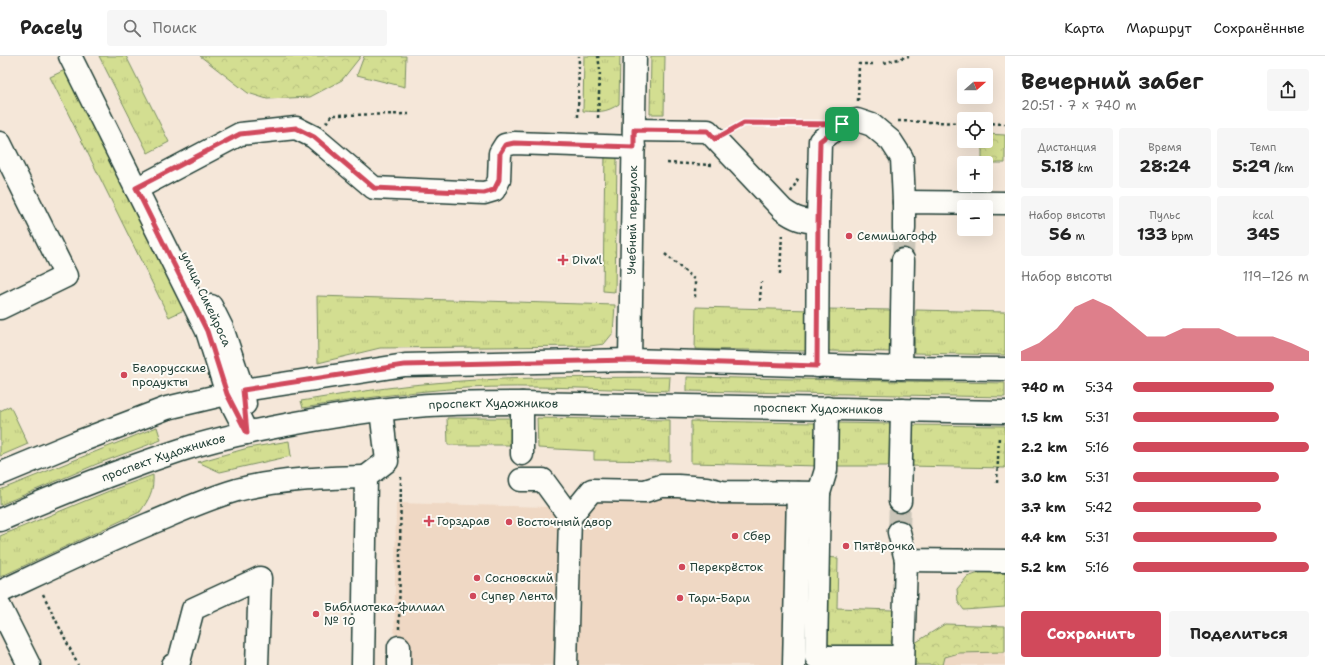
<!DOCTYPE html>
<html lang="ru">
<meta charset="utf-8">
<style>
:root{--surface:#fff;--page:#f6f6f6;--text:#222;--muted:#767676;--line:#e0e0e0;--accent:#d1495b}
body{margin:0;font-family:"Shantell Sans",sans-serif;background:var(--page);color:var(--text);height:100vh;display:flex;flex-direction:column;font-size:15px;white-space:nowrap}
*{box-sizing:border-box;margin:0}
p{font-size:13px;color:var(--muted)}
.icon{flex:none;width:22px;height:22px;fill:none;stroke:currentColor;stroke-width:2;stroke-linecap:round;stroke-linejoin:round}
.map{position:relative;flex:1;overflow:hidden}
.side{display:flex;flex-direction:column;background:var(--surface);width:320px}
.side>*{flex:none}
.needle{width:26px;rotate:69deg}
.tools{position:absolute;left:957px;top:12px;display:grid;gap:8px}
.tools a{display:grid;place-items:center;width:36px;height:36px;border-radius:4px;background:var(--surface);box-shadow:0 4px 16px #0002;font-size:20px}
.pin{position:absolute;display:grid;place-items:center;width:34px;height:34px;color:#fff;margin:-17px;border-radius:8px;box-shadow:0 2px 6px #0006}
.round{display:grid;place-items:center;flex:none;width:42px;height:42px;border-radius:4px;background:var(--page)}
.headline{display:flex;align-items:center;justify-content:space-between;height:68px;padding:0 16px}
h1{font-size:22px;font-weight:700;line-height:30px}
.stats{display:grid;grid-template-columns:repeat(3,1fr);gap:6px;height:68px;padding:4px 16px}
.stats div{display:grid;align-content:center;border-radius:4px;background:var(--page);text-align:center}
.stats b{font-size:17px;font-weight:700}
.stats small{font-size:11px;font-weight:400}
.stats p{font-size:11px}
.chart{height:112px;padding:8px 16px}
.chart p{display:flex;justify-content:space-between}
.chart svg{width:100%;height:72px;margin-top:4px;fill:var(--accent);opacity:.7}
.button{display:flex;gap:8px;margin-top:auto;padding:8px 16px}
.button a{flex:1;height:46px;border-radius:4px;background:var(--accent);color:#fff;font-size:16px;font-weight:700;line-height:46px;text-align:center}
.button a+a{background:var(--page);color:var(--text)}
ul{padding:0 16px;list-style:none;font-size:13px}
li{display:grid;grid-template-columns:64px 48px 1fr;align-items:center;height:30px}
li i{height:10px;border-radius:5px;background:var(--accent)}
header{display:flex;align-items:center;gap:24px;box-sizing:border-box;height:56px;padding:0 20px;background:var(--surface);border-bottom:1px solid var(--line)}
header strong{font-size:19px}
nav{display:flex;gap:22px;margin-inline-start:auto;font-size:14px}
.search{width:280px;height:36px;background:var(--page);display:flex;align-items:center;gap:10px;box-sizing:border-box;padding:0 14px;border-radius:4px;color:var(--muted);font-size:15px}
main{display:flex;flex:1;min-height:0}
.map>svg:first-child{display:block}
.built{fill:#efd8c4}
.grass{fill:url(#grass-tufts);stroke:#798e62}
.forest{fill:url(#forest-crowns);stroke:#798e62}
.lines{fill:none;stroke-linecap:round;stroke-linejoin:round}
.minor-tunnel{stroke:#cac5b8;stroke-width:22;stroke-dasharray:22 11;stroke-linecap:butt}
.minor-casing{stroke:#1f3d34;stroke-width:25}
.path{stroke:#1f3d34;stroke-width:2.5;stroke-dasharray:3 3;stroke-linecap:butt}
.minor{stroke:#fdfcf7;stroke-width:22}
.route-casing{stroke:#fff;stroke-width:8}
.route{stroke:#d1495b;stroke-width:5}
.poi-dot{fill:#d1495b;stroke:#fdfcf7;stroke-width:1.5}
.labels{text-anchor:middle;stroke-width:4;stroke-linejoin:round;paint-order:stroke}
.street-label{font-size:12px;fill:#1f3d34;stroke:#fdfcf7}
.poi-label{font-size:12px;fill:#1f3d34;stroke:#fdfcf7;text-anchor:start}
</style>
<header>
<strong>Pacely</strong>
<div class="search"><svg class="icon" aria-label="search" viewBox="0 0 24 24"><circle cx="10" cy="10" r="6"/><path d="M15 15l6 6"/></svg>Поиск</div>
<nav><a>Карта</a><a>Маршрут</a><a>Сохранённые</a></nav>
</header>
<main>
<div class="map">
<svg width="1005" height="609" viewBox="0 0 1005 609">
<defs>
<pattern id="grass-tufts" width="24" height="20" patternUnits="userSpaceOnUse"><rect width="24" height="20" fill="#d3de91"/><path d="M3 7l-1-3M5 7V3M7 7l1-3M15 17l-1-3M17 17v-4M19 17l1-3" fill="none" stroke="#b5bf7e"/></pattern>
<pattern id="forest-crowns" width="20" height="18" patternUnits="userSpaceOnUse"><rect width="20" height="18" fill="#d3de91"/><path d="M2 6a3 3 0 1 1 6 0M12 15a3 3 0 1 1 6 0" fill="none" stroke="#b5bf7e"/></pattern>
</defs>
<rect width="100%" height="100%" fill="#f5e7d9"/>
<filter id="ink" filterUnits="userSpaceOnUse"><feTurbulence type="fractalNoise" baseFrequency=".025" numOctaves="2"/><feDisplacementMap in="SourceGraphic" scale="8" xChannelSelector="R" yChannelSelector="G"/><feConvolveMatrix kernelMatrix="1 2 1 2 8 2 1 2 1" color-interpolation-filters="sRGB"/></filter>
<g filter="url(#ink)">
<path class="built" d="M 594,437 L 808,440 L 803,609 L 394,609 L 396,447 L 583,452 Z
M 1005,574 L 1005,609 L 918,609 Z"/>
<path class="grass" d="M 99,0 L 126,0 L 169,86 L 148,97 Z
M 584,0 L 620,0 L 619,48 C 606,57 598,56 583,55 Z
M 651,0 L 665,0 L 664,58 L 650,58 Z
M 65,14 L 184,254 L 169,261 L 50,21 Z
M 605,95 L 614,99 L 617,103 L 615,236 L 603,235 Z
M 317,240 L 615,249 L 613,277 L 604,288 L 590,290 L 380,292 L 318,307 Z
M 696,251 L 810,254 L 806,295 L 695,293 Z
M 825,253 L 894,254 L 894,296 L 827,295 Z
M 916,254 L 1005,256 L 1005,299 L 914,297 Z
M 670,321 L 669,335 C 601,333 533,329 466,332 C 411,335 357,343 303,352 L 301,345 C 338,339 375,333 412,329 C 497,320 584,322 670,321 Z
M 687,321 L 1005,327 L 1005,341 L 687,335 Z
M 10,350 L 28,388 L 0,400 L 0,355 Z
M 447,362 L 515,362 L 515,389 L 448,389 Z
M 537,362 L 670,364 L 670,405 L 594,404 L 594,395 L 538,392 Z
M 691,365 L 817,367 L 820,410 L 691,407 Z
M 835,367 L 892,368 L 893,410 L 832,410 Z
M 911,369 L 1005,370 L 1005,412 L 908,410 Z
M 157,371 L 161,384 L 97,408 L 0,449 L 0,434 Z
M 289,385 L 291,400 L 220,416 L 198,406 L 248,392 Z
M 153,419 C 154,435 149,443 140,456 L 0,521 L 0,480 L 109,435 Z
M 825,501 L 838,502 L 837,552 L 892,554 L 896,555 L 898,588 L 891,591 L 832,590 L 825,586 Z"/>
<path class="forest" d="M 200,0 L 361,0 L 342,24 L 310,41 L 267,43 L 248,37 Z
M 364,0 L 406,0 L 405,31 L 357,19 Z
M 986,78 L 1005,79 L 1005,107 L 982,107 L 982,85 L 986,85 Z
M 982,516 L 1005,517 L 1005,551 L 964,554 L 958,546 L 957,533 L 967,521 Z
M 945,568 L 1005,570 L 1005,596 L 959,597 L 945,601 L 943,609 L 914,609 L 915,587 Z"/>
<g class="lines">
<path class="minor-tunnel" d="M 903,204 L 904,173
M 899,476 L 900,445"/>
<g class="minor-casing">
<g id="minor">
<path d="M 70,0 L 207,275 L 227,338 L 247,377"/>
<path d="M 634,74 L 708,75 L 783,154 C 795,163 803,165 818,166 L 817,310"/>
<path d="M 0,87 L 66,220 L 0,252"/>
<path d="M 136,133 L 240,78 L 296,72 L 314,81 L 374,132 L 484,137 L 494,134 L 499,124 L 500,97 L 505,89 L 514,87 L 634,91"/>
<path d="M 818,166 L 820,85 L 842,68 L 857,64 L 872,69 L 891,85 L 902,102 L 904,146"/>
<path d="M 904,173 L 904,146 L 1005,147"/>
<path d="M 211,250 L 222,272 L 243,334 L 245,348"/>
<path id="s1" d="M 630,304 L 635,0"/>
<path d="M 901,312 L 903,204"/>
<path d="M 522,347 L 522,398"/>
<path d="M 827,352 L 826,414 L 819,437 L 816,601 L 903,601"/>
<path d="M 0,418 L 75,387 L 167,352 L 243,334 L 405,309 L 630,304 L 901,312 L 1005,313"/>
<path d="M 521,424 L 543,424 L 570,461 L 566,609"/>
<path d="M 900,445 L 902,354"/>
<path d="M 570,461 L 592,434 L 645,435 L 661,430 L 678,430 L 706,432 L 722,436 L 819,437"/>
<path id="s2" d="M 0,464 C 59,438 120,414 181,394 C 212,384 244,377 275,371 C 322,362 369,354 416,350 C 451,347 487,347 522,347 L 1005,356"/>
<path d="M 899,476 L 906,504 L 1005,505"/>
<path d="M 0,536 C 49,513 99,489 149,468 C 178,456 206,443 237,434 C 279,423 323,422 366,421"/>
<path d="M 0,551 L 29,609"/>
<path d="M 173,609 L 179,606 L 193,553 L 260,522 L 257,609"/>
<path d="M 363,609 L 366,421 L 387,405 L 381,354"/>
<path d="M 399,609 L 399,591"/>
<path d="M 794,609 L 798,437"/>
<path d="M 903,609 L 906,504"/>
</g>
</g>
<path class="path" d="M 884,7 L 909,0
M 858,45 L 859,8 L 875,8
M 578,61 L 579,0
M 598,62 L 600,14 L 598,0
M 898,65 L 964,67
M 326,67 L 332,59 L 410,58
M 986,67 L 1005,68
M 733,73 L 743,67 L 809,68
M 667,107 L 714,109
M 791,136 L 799,121
M 665,198 L 695,224 L 695,244
M 780,218 L 782,177
M 760,245 L 761,226
M 997,427 L 999,379
M 43,538 L 78,609
M 399,573 L 401,421"/>
<use href="#minor" class="minor"/>
</g>
</g>
<g class="lines" filter="url(#ink)">
<g class="route-casing">
<path id="route" d="M 744,67 L 842,68 L 820,85 L 818,166 L 817,310 L 630,304 L 404,309 L 243,334 L 247,377 L 227,338 L 207,275 L 136,132 L 240,78 L 296,72 L 314,81 L 374,132 L 484,137 L 494,134 L 499,124 L 500,97 L 505,89 L 514,87 L 634,91 L 634,74 L 708,75 L 715,83 Z"/>
</g>
<use href="#route" class="route"/>
</g>
<g class="poi-dot">
<circle cx="849" cy="180" r="4"/>
<path d="M561 198h4v4h4v4h-4v4h-4v-4h-4v-4h4z"/>
<circle cx="124" cy="319" r="4"/>
<path d="M427 459h4v4h4v4h-4v4h-4v-4h-4v-4h4z"/>
<circle cx="509" cy="466" r="4"/>
<circle cx="735" cy="480" r="4"/>
<circle cx="846" cy="490" r="4"/>
<circle cx="682" cy="511" r="4"/>
<circle cx="477" cy="522" r="4"/>
<circle cx="473" cy="540" r="4"/>
<circle cx="680" cy="542" r="4"/>
<circle cx="316" cy="558" r="4"/>
</g>
<g class="labels">
<g class="street-label">
<text dy="4" stroke="none"><textPath href="#s1" startOffset="140">Учебный переулок</textPath></text>
<text transform="translate(206 243) rotate(65)" y="4">улица Сикейроса</text>
<text dy="4" stroke="none"><textPath href="#s2" startOffset="511">проспект Художников</textPath></text>
<text dy="4" stroke="none"><textPath href="#s2" startOffset="836">проспект Художников</textPath></text>
<text dy="4" stroke="none"><textPath href="#s2" startOffset="175">проспект Художников</textPath></text>
</g>
<g class="poi-label">
<text x="857" y="184">Семишагофф</text>
<text x="572" y="208">Diva'l</text>
<text x="132" y="316">Белорусские<tspan x="132" dy="14">продукты</tspan></text>
<text x="437" y="469">Горздрав</text>
<text x="517" y="470">Восточный двор</text>
<text x="743" y="484">Сбер</text>
<text x="854" y="494">Пятёрочка</text>
<text x="690" y="515">Перекрёсток</text>
<text x="485" y="526">Сосновский</text>
<text x="481" y="544">Супер Лента</text>
<text x="688" y="546">Тари-Бари</text>
<text x="324" y="555">Библиотека-филиал<tspan x="324" dy="14">№ 10</tspan></text>
</g>
</g>
</svg>
<div class="tools">
<a><svg class="needle" viewBox="-14 -14 28 28"><path d="M0-13l5 13h-10z" fill="#e53935"/><path d="M0 13l5-13h-10z" fill="#767676"/></svg></a>
<a><svg class="icon" aria-label="locate" viewBox="0 0 24 24"><circle cx="12" cy="12" r="6"/><path d="M12 2v4M12 18v4M2 12h4M18 12h4"/></svg></a>
<a>+</a>
<a>−</a>
</div>
<div class="pin" style="left:842px;top:68px;background:#1e9e55"><svg class="icon" aria-label="arrive" viewBox="0 0 24 24"><path d="M6 21V4h12l-3 4 3 4H6"/></svg></div>
</div>
<section class="side">
<div class="headline"><div><h1>Вечерний забег</h1><p>20:51 · 7 × 740 m</p></div><a class="round"><svg class="icon" aria-label="share" viewBox="0 0 24 24"><path d="M12 15V3M7 8l5-5 5 5M5 13v7h14v-7"/></svg></a></div>
<div class="stats">
<div><p>Дистанция</p><b>5.18<small> km</small></b></div>
<div><p>Время</p><b>28:24</b></div>
<div><p>Темп</p><b>5:29<small> /km</small></b></div>
</div>
<div class="stats">
<div><p>Набор высоты</p><b>56<small> m</small></b></div>
<div><p>Пульс</p><b>133<small> bpm</small></b></div>
<div><p>kcal</p><b>345</b></div>
</div>
<div class="chart"><p><span>Набор высоты</span>119–126 m</p>
<svg viewBox="0 0 160 44" preserveAspectRatio="none"><path d="M0 44V38L10 33L20 24L30 11L40 6L50 11L60 20L70 29L80 29L90 24L100 24L110 24L120 29L130 29L140 29L150 33L160 38V44z"/></svg>
</div>
<ul>
<li><b>740 m</b>5:34<i style="width:80%"></i></li>
<li><b>1.5 km</b>5:31<i style="width:83%"></i></li>
<li><b>2.2 km</b>5:16<i style="width:100%"></i></li>
<li><b>3.0 km</b>5:31<i style="width:83%"></i></li>
<li><b>3.7 km</b>5:42<i style="width:73%"></i></li>
<li><b>4.4 km</b>5:31<i style="width:82%"></i></li>
<li><b>5.2 km</b>5:16<i style="width:100%"></i></li>
</ul>
<div class="button"><a>Сохранить</a><a>Поделиться</a></div>
</section>
</main>
